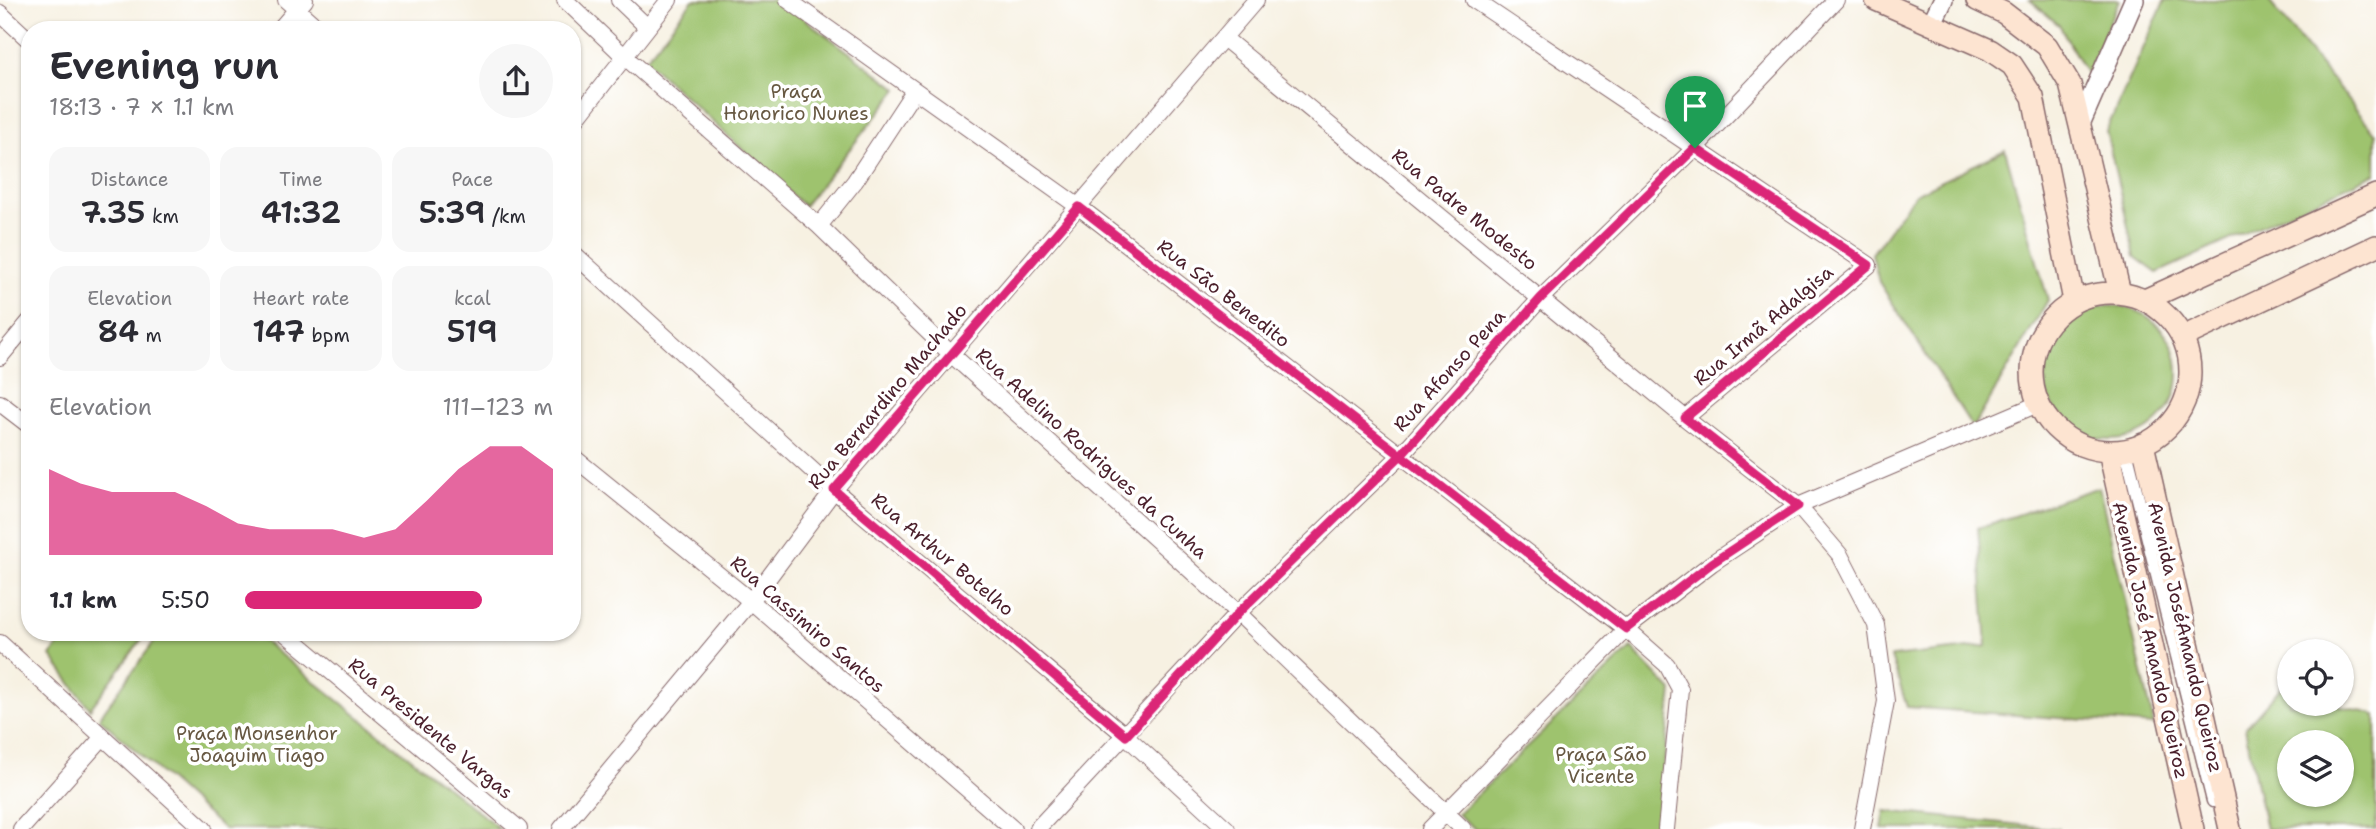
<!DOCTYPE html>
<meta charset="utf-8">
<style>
:root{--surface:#fff;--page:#f7f7f7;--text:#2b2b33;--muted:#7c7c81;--accent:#db2777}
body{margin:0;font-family:"Shantell Sans",sans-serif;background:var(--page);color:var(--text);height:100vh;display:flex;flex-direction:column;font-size:26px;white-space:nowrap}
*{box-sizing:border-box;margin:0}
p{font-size:23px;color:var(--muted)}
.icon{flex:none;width:38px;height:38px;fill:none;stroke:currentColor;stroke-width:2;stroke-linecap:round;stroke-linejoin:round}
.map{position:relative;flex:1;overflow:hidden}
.side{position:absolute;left:21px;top:21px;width:560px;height:620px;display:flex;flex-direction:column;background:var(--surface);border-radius:28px;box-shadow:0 2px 5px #0004}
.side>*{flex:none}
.fabs{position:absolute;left:2277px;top:639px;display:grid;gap:14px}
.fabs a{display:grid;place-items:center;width:77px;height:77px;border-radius:50%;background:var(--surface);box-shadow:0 2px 5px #0004;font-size:35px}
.pin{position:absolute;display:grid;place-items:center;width:60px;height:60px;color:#fff;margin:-72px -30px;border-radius:50% 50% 50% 0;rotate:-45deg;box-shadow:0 0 7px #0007}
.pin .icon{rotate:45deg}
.round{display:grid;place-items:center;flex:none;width:74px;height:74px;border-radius:37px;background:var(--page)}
.summary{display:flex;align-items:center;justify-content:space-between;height:119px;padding:0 28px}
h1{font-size:38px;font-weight:600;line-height:52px}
.stats{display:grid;grid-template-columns:repeat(3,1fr);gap:10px;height:119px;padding:7px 28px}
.stats div{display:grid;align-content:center;border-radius:18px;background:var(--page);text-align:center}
.stats b{font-size:30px;font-weight:600}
.stats small{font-size:19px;font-weight:400}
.stats p{font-size:19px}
.chart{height:196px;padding:14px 28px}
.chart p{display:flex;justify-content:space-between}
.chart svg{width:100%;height:126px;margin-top:7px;fill:var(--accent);opacity:.7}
ul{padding:0 28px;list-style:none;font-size:23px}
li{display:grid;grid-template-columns:112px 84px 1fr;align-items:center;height:52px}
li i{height:18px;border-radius:9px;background:var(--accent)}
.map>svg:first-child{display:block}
.green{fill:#9ec36e;stroke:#74714c;stroke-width:2;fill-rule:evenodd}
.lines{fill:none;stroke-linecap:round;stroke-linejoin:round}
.pedestrian-casing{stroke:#87686b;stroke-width:15}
.minor-casing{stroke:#87686b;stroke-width:18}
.tertiary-casing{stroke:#87686b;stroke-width:22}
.secondary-casing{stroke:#87686b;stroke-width:24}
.pedestrian{stroke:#fff;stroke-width:12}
.minor{stroke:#fff;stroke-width:16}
.tertiary{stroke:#fff;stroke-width:19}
.secondary{stroke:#fde4d1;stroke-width:21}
.route-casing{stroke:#fff;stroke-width:14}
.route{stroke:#db2777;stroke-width:9}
.labels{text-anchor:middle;stroke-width:7;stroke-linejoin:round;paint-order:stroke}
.park-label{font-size:19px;fill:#675842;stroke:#fff}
.street-label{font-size:19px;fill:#4a1f2b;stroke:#fff}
</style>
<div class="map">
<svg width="2376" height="829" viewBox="0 0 2376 829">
<rect width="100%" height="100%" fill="#fff"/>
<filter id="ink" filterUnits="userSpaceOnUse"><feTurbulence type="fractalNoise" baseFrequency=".0143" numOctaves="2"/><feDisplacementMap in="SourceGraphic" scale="14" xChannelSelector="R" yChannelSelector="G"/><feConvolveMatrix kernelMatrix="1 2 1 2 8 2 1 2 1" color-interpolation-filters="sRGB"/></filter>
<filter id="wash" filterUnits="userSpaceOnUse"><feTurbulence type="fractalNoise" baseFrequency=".00686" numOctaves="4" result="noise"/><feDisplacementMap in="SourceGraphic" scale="28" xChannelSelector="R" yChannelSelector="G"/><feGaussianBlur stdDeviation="1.57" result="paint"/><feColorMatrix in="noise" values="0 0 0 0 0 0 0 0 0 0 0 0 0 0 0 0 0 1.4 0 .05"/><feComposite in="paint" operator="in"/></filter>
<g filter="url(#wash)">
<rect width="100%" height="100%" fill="#f7f1e2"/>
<path class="green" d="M 693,0 L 779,0 L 898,89 L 804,206 L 645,60 Z
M 2030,0 L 2119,0 L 2087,75 L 2060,26 Z
M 2165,0 L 2268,0 L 2376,134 L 2376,173 L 2157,273 L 2135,257 L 2106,131 Z
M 2005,150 L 2048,300 L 1973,428 L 1879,282 L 1872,254 L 1915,194 Z
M2044 373a67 67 0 1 1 134 0a67 67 0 1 1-134 0Z
M 2099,487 L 2154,725 L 1907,707 L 1891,657 L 1987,646 L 1978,528 Z
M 67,632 L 147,632 L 90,709 L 51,656 Z
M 161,632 L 252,632 L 500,829 L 224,829 L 99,718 Z
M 1631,648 L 1672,691 L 1657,829 L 1475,829 L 1457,814 Z
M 2280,688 L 2289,690 L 2289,704 L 2334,704 L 2376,715 L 2376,829 L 2266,829 L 2245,728 ZM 2289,742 L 2342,742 L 2342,794 L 2289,794 Z
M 1885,811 L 2060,829 L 1882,829 Z"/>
</g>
<g filter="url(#ink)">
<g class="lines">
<g class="pedestrian-casing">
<path id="pedestrian" d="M 2126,450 L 2213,801"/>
</g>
<g class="minor-casing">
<path id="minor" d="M 286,0 L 320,30
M 565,0 L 625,57 L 819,226 L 950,353 L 1238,613 L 1463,829
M 619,0 L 647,27
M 788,0 L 1079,207 L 1626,629 L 1667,665 L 1680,689 L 1666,829
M 1474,0 L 1869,265 L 1685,418
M 0,13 L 30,41
M 279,30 L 305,0
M 1225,39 L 1685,418 L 1798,506 L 1840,555 L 1876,625 L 1886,701 L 1862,829
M 572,124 L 669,0
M 819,226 L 855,181 L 914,91
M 572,252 L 834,490 L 1126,736 L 1227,829
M 0,357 L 30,321
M 0,403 L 30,426
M 572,456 L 751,601 L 1013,829
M 284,632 L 519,829
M 0,643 L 204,829
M 21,829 L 103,737
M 561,829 L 751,601 L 834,490 L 1256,0
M 1037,829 L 1238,613 L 1399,457 L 1541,298 L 1695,148 L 1836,0
M 1430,829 L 1626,629 L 1712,563 L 1798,506 L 2038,404"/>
</g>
<g class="tertiary-casing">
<path id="tertiary" d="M 1931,25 L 1943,0
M 2080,124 L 2134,0"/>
</g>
<g class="secondary-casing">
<path id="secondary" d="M 1876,0 L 1990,50 L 2012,65 L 2033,97 L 2074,301
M 1977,0 L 2004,13 L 2047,46 L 2070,84 L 2120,293
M2032 372a79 79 0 1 1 158 0a79 79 0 1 1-158 0Z
M 2145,300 L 2376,195
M 2183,337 L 2376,246
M 2143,444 L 2230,829
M 2109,451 L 2193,829"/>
</g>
<use href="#pedestrian" class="pedestrian"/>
<use href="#minor" class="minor"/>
<use href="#tertiary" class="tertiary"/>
<use href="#secondary" class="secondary"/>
</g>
</g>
<g class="lines" filter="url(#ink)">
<g class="route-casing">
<path id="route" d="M 1695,148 L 1541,298 L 1399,457 L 1238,613 L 1126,736 L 834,490 L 1079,207 L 1626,629 L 1712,563 L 1798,506 L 1685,418 L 1869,265 L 1695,148"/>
</g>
<use href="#route" class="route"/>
</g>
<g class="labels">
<g class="park-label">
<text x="796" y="98">Praça<tspan x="796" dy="22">Honorico Nunes</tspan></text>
<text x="257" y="740">Praça Monsenhor<tspan x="257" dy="22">Joaquim Tiago</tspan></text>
<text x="1601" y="761">Praça São<tspan x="1601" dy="22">Vicente</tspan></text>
</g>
<g class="street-label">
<text transform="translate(1465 209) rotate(39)" y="7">Rua Padre Modesto</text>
<text transform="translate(1224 293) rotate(38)" y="7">Rua São Benedito</text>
<text transform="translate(1763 325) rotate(-40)" y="7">Rua Irmã Adalgisa</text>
<text transform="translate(1449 370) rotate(-48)" y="7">Rua Afonso Pena</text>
<text transform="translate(887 396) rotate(-50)" y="7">Rua Bernardino Machado</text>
<text transform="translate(1092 453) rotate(42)" y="7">Rua Adelino Rodrigues da Cunha</text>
<text transform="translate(943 554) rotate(40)" y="7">Rua Arthur Botelho</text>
<text transform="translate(808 624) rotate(41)" y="7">Rua Cassimiro Santos</text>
<text transform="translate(2186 637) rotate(77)" y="7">Avenida JoséAmando Queiroz</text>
<text transform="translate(2151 640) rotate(77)" y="7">Avenida José Amando Queiroz</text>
<text transform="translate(431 728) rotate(40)" y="7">Rua Presidente Vargas</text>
</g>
</g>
</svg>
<div class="fabs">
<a><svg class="icon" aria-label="locate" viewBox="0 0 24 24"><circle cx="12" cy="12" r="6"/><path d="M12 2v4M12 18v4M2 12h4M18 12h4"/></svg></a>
<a><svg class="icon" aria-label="layers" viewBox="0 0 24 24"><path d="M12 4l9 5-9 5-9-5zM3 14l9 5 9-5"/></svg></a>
</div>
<div class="pin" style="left:1695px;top:148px;background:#1e9e55"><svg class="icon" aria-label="arrive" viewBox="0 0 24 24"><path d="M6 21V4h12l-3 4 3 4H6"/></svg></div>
<section class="side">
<div class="summary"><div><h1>Evening run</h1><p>18:13 · 7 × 1.1 km</p></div><a class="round"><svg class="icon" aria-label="share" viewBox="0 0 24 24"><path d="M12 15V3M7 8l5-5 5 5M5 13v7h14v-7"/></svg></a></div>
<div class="stats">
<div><p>Distance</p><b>7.35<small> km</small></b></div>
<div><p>Time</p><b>41:32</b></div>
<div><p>Pace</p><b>5:39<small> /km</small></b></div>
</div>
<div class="stats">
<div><p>Elevation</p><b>84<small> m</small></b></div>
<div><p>Heart rate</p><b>147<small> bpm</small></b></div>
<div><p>kcal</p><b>519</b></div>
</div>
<div class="chart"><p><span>Elevation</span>111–123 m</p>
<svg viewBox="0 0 160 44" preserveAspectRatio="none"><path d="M0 44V14L10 19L20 22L30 22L40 22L50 27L60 33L70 35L80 35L90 35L100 38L110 35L120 25L130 14L140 6L150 6L160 14V44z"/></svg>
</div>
<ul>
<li><b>1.1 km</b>5:50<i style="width:77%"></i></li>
</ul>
</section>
</div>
